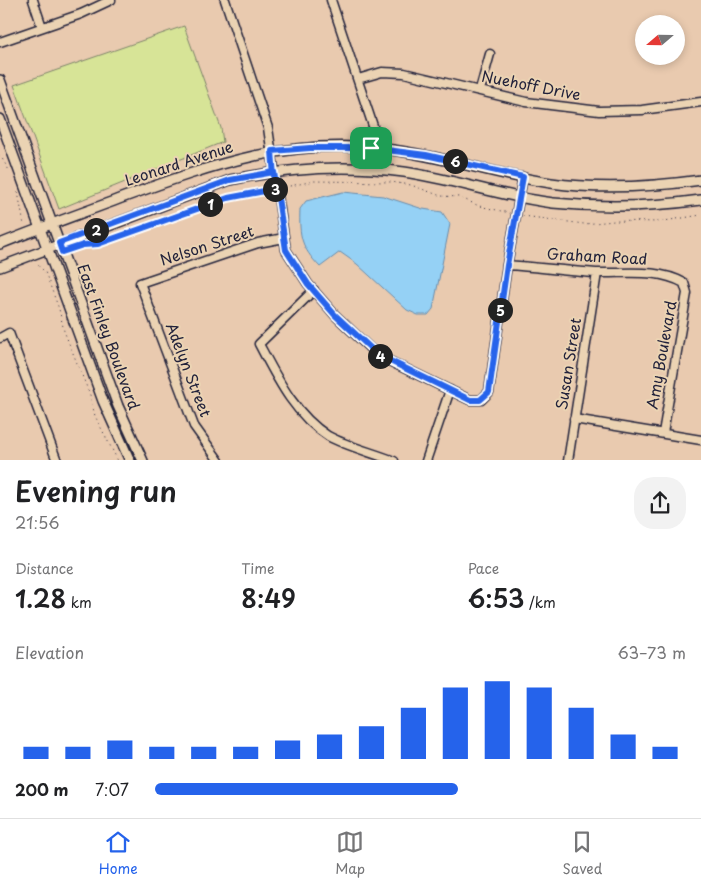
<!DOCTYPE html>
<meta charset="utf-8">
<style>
:root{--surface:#fff;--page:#f2f2f2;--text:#202124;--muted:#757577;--line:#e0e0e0;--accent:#2563eb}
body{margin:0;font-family:"Playpen Sans",sans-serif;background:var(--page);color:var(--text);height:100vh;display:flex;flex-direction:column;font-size:19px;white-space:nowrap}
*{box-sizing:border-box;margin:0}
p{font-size:16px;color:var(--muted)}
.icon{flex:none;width:28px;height:28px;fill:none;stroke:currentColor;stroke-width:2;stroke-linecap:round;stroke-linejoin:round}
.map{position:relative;height:460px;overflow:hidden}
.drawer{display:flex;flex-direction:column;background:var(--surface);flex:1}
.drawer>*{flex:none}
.needle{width:32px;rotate:250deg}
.buttons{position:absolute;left:635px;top:15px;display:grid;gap:10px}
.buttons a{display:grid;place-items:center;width:50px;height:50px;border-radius:50%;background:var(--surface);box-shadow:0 2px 8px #0003;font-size:25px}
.pin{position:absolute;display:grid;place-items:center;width:42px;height:42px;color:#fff;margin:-21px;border-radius:10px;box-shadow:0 2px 8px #0006}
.km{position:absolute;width:25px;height:25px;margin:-12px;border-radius:50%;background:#222;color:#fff;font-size:14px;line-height:25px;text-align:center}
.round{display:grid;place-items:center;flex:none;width:52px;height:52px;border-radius:20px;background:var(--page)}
.summary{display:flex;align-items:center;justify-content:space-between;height:85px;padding:0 15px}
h1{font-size:28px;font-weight:600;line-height:38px}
.stats{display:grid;grid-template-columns:repeat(3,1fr);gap:8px;height:85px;padding:5px 15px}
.stats div{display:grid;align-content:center}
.stats b{font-size:25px;font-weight:600}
.stats small{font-size:14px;font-weight:400}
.stats p{font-size:14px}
.chart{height:140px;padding:10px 15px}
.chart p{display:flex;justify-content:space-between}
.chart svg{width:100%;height:90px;margin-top:5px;stroke:var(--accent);stroke-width:6}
ul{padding:0 15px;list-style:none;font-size:16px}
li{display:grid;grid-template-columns:80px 60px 1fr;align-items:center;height:38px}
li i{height:12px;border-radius:6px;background:var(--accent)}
.dock{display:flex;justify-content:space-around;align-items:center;height:70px;border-top:1px solid var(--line);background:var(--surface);font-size:14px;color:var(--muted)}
.dock a{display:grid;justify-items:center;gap:2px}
.dock .selected{color:var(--accent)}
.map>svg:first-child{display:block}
.green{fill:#d7e497;stroke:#7c8369}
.water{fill:#95d1f5;stroke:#678bab}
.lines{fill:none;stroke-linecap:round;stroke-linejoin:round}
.minor-casing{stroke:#22223b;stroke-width:11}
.tertiary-casing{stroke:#22223b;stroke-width:12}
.path{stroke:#22223b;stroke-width:1;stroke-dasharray:1 4;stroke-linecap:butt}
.minor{stroke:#ebd3b3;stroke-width:8}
.tertiary{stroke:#ebd3b3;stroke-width:9}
.route-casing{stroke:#fff;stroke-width:10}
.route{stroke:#2563eb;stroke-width:6}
.labels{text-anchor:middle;stroke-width:4;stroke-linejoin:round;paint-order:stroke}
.street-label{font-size:15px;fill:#22223b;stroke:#ebd3b3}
</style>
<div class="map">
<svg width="701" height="461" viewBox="0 0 701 461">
<rect width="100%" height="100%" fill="#e9caaf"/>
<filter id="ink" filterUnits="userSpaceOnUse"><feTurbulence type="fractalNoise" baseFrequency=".02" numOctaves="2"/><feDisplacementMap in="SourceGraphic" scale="10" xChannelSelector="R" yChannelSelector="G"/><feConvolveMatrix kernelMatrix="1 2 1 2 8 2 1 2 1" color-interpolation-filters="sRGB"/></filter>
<g filter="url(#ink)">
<path class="green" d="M 184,26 L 221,128 L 223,142 L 59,209 L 14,85 Z"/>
<path class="water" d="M 343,192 L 383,196 L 423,209 L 442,212 L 450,224 L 433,309 L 428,315 L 418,315 L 407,310 L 357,264 L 340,252 L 320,267 C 301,247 299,237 300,209 L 306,201 Z"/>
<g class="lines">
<g class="minor-casing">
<path id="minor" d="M 33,0 L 42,27
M 225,0 L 268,128 L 286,250 L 308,284 L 335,315 L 377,355 L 470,400 L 481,400 L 489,392 L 507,265 L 523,177
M 331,0 L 373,126 L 371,148
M 0,42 L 81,14 L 111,0
M 358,79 L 382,72 L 404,73 L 526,102 L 599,111 L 642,110 L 701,102
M 480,90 L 490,54
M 507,265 C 537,267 566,271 596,273 C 626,274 657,268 684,283 L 687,293 L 663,433
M 314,290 L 259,344 C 277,378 294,414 328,436 C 346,446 374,453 394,461
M 0,338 L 9,333 L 57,461
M 574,419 L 701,440
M 219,461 L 194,426 L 140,283 L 258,243 L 284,238
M 426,461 L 450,390
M 568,461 L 597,273"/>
</g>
<g class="tertiary-casing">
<path id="tertiary" d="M 0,80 L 118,406 L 143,461
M 0,119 L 103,401 L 130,461
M 0,244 C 42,227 85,212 127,196 C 214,164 289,138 384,149 C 441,155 495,175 551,183 C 601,190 651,187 701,180
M 0,267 L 230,180 C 288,168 345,164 404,172 C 454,179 503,197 553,203 C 603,208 651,207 701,200"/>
</g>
<path class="path" d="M 0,155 L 10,172
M 285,187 L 314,181 L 391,182 L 411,185 L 441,196 L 459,197 L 479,206 L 510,213
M 18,192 L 24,225
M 523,216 L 584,224 L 614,221 L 658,222 L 701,215
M 70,250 L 111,241 L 169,217 L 228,198 L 271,190
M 35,262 L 45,272 L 59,309 L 64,331 L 90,395 L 95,416 L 118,461"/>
<use href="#minor" class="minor"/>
<use href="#tertiary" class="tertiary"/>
</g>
</g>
<g class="lines" filter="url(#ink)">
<g class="route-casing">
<path id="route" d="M 371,148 L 310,148 L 272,151 L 275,189 L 228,198 L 98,244 L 83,245 L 62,252 L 59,243 L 230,180 L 274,172 L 286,250 L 308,284 L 335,315 L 378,355 L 470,400 L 480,400 L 489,392 L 507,265 L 523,177 L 426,155 L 371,148"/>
</g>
<use href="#route" class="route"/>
</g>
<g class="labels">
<g class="street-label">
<text transform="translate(531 86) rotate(11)" y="5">Nuehoff Drive</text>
<text transform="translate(179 164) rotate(-18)" y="5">Leonard Avenue</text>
<text transform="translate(207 246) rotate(-18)" y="5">Nelson Street</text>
<text transform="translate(597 257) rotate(3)" y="5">Graham Road</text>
<text transform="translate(108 337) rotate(70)" y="5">East Finley Boulevard</text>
<text transform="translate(662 355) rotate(-80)" y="5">Amy Boulevard</text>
<text transform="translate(569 364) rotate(-81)" y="5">Susan Street</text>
<text transform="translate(188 370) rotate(69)" y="5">Adelyn Street</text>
</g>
</g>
</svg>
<div class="buttons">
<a><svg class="needle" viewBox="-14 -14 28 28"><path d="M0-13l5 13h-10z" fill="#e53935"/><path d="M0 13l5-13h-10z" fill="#757577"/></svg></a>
</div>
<div class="pin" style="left:371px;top:148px;background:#1e9e55"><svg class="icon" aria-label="arrive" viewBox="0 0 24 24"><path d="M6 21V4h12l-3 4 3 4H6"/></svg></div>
<b class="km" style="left:210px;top:204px">1</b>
<b class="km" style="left:96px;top:230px">2</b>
<b class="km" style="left:275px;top:189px">3</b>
<b class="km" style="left:380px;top:356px">4</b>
<b class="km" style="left:500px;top:310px">5</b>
<b class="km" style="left:455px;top:161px">6</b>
</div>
<section class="drawer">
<div class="summary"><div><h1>Evening run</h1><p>21:56</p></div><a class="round"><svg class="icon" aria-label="share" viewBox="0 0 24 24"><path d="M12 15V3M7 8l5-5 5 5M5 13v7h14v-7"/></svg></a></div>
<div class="stats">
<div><p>Distance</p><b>1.28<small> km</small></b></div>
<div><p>Time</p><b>8:49</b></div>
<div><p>Pace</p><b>6:53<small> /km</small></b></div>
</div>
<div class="chart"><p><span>Elevation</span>63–73 m</p>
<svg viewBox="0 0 160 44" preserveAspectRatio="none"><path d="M5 44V38M15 44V38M25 44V35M35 44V38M45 44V38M55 44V38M65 44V35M75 44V32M85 44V28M95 44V19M105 44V9M115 44V6M125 44V9M135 44V19M145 44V32M155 44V38"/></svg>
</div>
<ul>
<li><b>200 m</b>7:07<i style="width:57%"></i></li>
</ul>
</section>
<nav class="dock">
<a class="selected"><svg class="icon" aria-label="home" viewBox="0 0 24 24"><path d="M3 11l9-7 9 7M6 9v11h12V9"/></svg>Home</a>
<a><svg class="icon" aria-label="map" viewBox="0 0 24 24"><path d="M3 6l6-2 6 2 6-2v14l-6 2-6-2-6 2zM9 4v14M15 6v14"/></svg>Map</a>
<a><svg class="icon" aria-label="saved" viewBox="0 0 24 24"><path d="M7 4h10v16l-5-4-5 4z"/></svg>Saved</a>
</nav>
